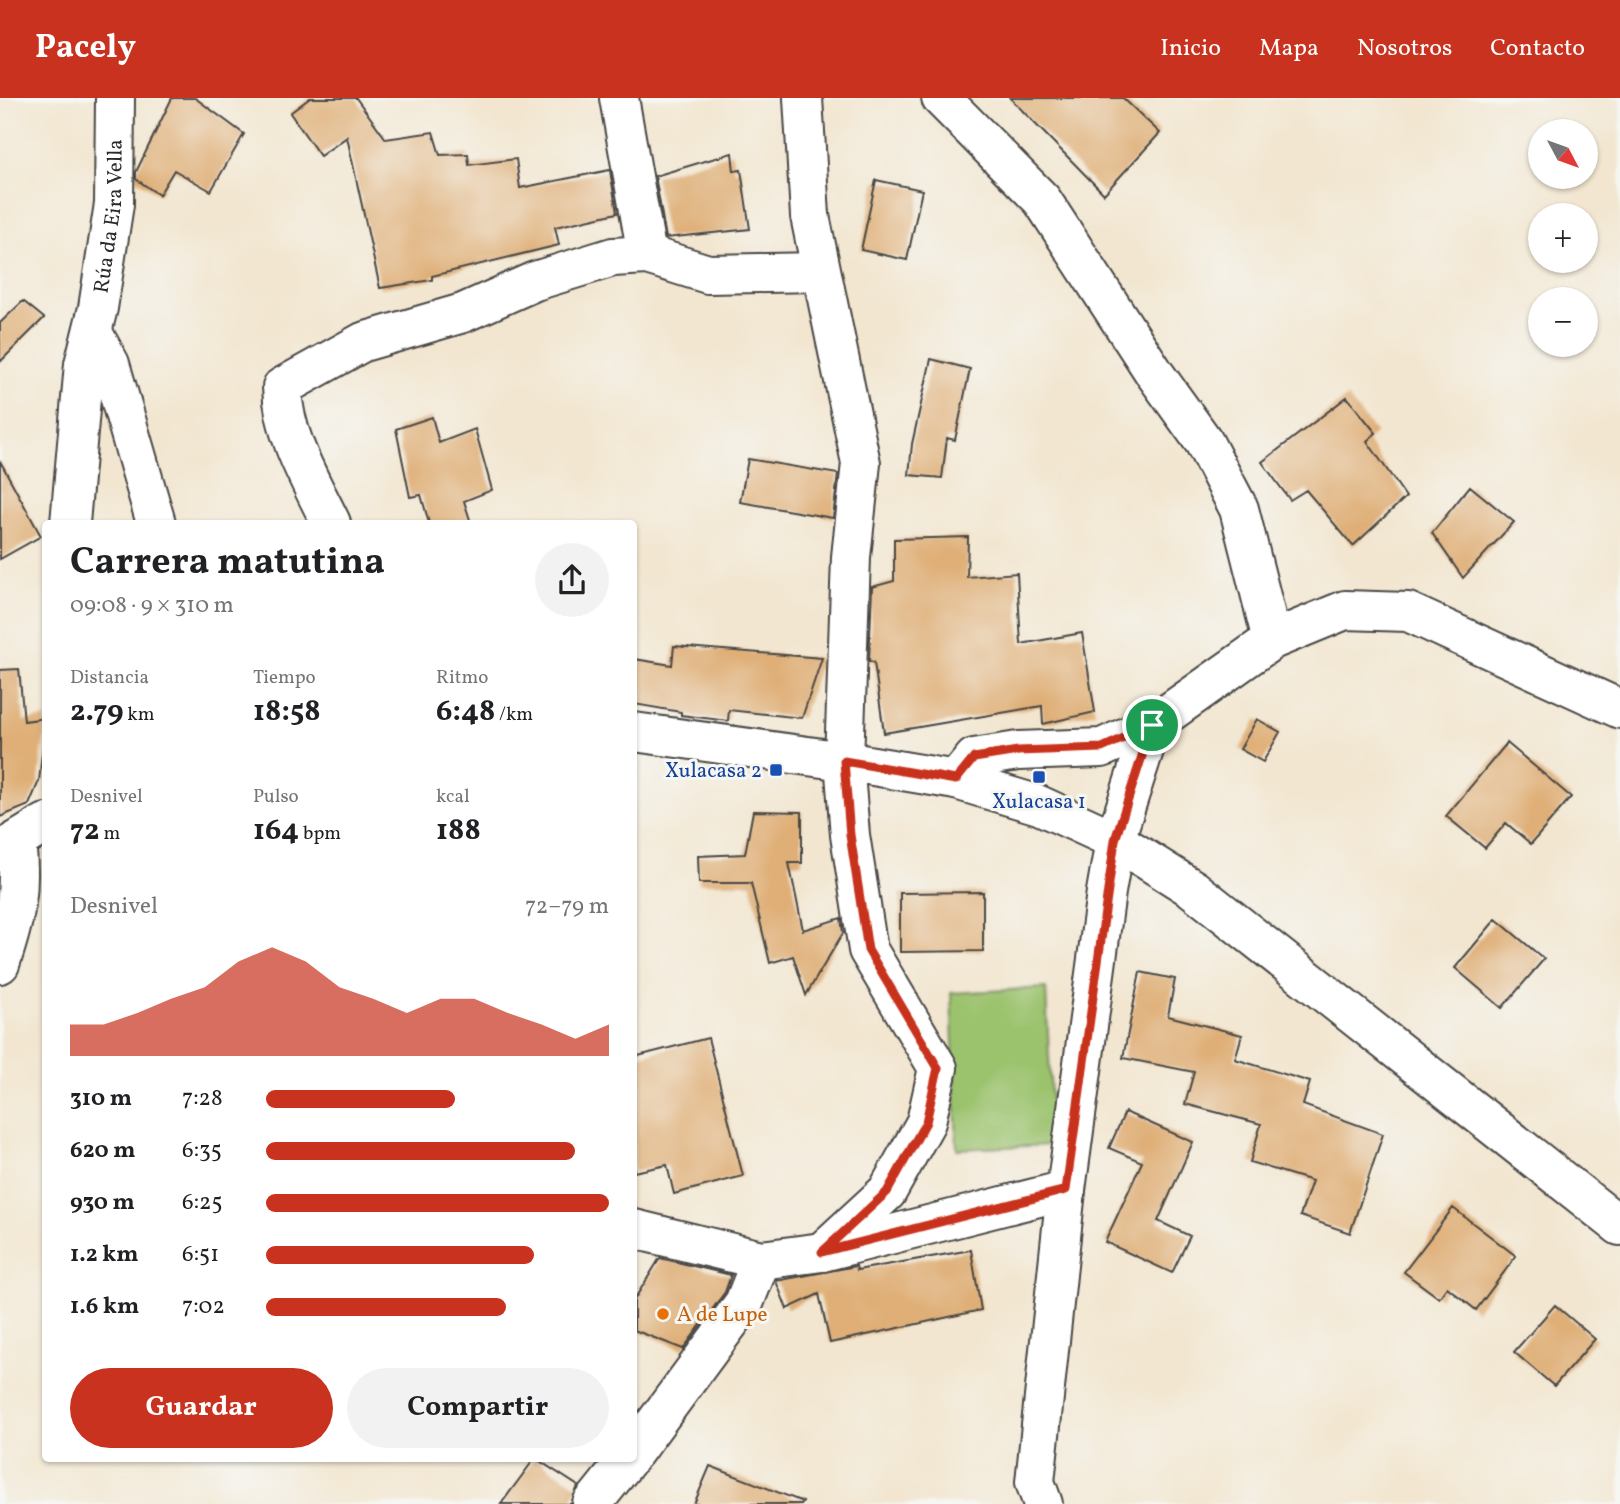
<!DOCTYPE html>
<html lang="es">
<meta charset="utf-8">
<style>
:root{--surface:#fff;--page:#f2f2f2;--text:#202124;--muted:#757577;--accent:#c8321e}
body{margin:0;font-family:Vollkorn,serif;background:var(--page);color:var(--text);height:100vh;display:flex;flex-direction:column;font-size:26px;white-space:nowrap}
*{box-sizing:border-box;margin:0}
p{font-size:23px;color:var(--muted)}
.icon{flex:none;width:38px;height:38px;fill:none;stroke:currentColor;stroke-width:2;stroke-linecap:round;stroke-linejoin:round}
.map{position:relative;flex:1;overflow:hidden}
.sheet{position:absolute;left:42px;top:422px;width:595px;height:942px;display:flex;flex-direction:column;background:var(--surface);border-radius:7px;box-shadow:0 2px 5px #0004}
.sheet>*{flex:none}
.needle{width:46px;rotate:131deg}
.buttons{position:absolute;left:1528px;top:21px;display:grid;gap:14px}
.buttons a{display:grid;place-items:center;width:70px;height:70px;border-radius:50%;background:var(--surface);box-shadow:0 2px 5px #0004;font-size:35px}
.pin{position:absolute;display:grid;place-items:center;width:60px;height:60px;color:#fff;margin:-30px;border:4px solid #fff;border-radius:50%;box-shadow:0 2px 7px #0007}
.round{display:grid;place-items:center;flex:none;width:74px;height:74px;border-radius:37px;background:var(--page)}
.head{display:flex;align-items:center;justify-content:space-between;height:119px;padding:0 28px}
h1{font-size:38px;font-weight:700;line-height:52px}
.stats{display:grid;grid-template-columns:repeat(3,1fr);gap:10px;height:119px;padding:7px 28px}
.stats div{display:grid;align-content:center}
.stats b{font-size:30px;font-weight:700}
.stats small{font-size:19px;font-weight:400}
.stats p{font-size:19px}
.chart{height:196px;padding:14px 28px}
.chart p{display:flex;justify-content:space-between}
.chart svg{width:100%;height:126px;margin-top:7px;fill:var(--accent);opacity:.7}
.button{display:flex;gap:14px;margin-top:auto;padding:14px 28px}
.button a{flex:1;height:80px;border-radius:42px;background:var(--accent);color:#fff;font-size:28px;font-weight:700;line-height:80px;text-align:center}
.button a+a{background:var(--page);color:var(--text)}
ul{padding:0 28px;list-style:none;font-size:23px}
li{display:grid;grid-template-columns:112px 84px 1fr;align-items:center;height:52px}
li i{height:18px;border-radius:9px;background:var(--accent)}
header{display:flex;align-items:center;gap:42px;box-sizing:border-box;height:98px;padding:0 35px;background:var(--accent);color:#fff}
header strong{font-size:33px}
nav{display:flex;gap:38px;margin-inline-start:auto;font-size:24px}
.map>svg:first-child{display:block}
.green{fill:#9bc26d;stroke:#63764c;stroke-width:2}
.building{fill:#dfaf77}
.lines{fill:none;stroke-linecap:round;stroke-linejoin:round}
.street-casing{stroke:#494744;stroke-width:42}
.secondary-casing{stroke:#494744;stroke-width:42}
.street{stroke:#fff;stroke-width:38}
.secondary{stroke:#fff;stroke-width:38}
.route-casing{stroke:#fff;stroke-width:14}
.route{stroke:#c8321e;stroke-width:9}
.transit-dot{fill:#1a4fb4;stroke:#f6f6f2;stroke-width:2.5}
.food-dot{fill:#e8710a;stroke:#f6f6f2;stroke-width:2.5}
.labels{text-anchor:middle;stroke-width:6;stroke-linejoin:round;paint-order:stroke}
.street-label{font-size:21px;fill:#2b2b2b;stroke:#f6f6f2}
.transit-label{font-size:21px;fill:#164399;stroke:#f6f6f2;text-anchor:end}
.food-label{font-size:21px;fill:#c56008;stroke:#f6f6f2;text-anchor:start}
</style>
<header>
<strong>Pacely</strong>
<nav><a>Inicio</a><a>Mapa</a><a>Nosotros</a><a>Contacto</a></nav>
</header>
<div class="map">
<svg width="1620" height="1406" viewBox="0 0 1620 1406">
<rect width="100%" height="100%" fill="#f6f6f2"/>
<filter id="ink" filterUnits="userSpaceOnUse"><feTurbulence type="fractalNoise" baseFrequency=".0143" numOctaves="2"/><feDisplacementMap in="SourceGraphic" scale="14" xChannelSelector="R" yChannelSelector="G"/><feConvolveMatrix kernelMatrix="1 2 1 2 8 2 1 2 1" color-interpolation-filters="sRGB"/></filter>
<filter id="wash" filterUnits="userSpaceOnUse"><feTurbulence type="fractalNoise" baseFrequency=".00686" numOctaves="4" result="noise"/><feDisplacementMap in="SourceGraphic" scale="28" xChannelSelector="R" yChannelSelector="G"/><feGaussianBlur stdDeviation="1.57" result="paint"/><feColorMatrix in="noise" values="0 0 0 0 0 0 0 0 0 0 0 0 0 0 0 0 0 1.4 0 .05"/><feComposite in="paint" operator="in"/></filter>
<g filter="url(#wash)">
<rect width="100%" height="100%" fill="#f2e6d0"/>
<path class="green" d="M 1046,890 L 1053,1047 L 957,1051 L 951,895 Z"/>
<g id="blocks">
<path class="building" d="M 172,0 L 195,0 L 244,36 L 211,93 L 174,72 L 159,97 L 136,81 L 136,74 Z
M 310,0 L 356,0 L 386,41 L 433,34 L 440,57 L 468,56 L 469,67 L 516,61 L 520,90 L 610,72 L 617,115 L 555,129 L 559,147 L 432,178 L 432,182 L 380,190 L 347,39 L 320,58 L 290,15 Z
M 1010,0 L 1123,0 L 1160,35 L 1104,96 Z
M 732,55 L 734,73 L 741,72 L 750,131 L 666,140 L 655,78 Z
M 876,82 L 922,92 L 907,162 L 861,152 Z
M 23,203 L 44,220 L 0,264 L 0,225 Z
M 931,261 L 970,271 L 955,342 L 947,340 L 942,380 L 909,377 L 912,346 Z
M 1347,299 L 1376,335 L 1367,343 L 1406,399 L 1353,448 L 1306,392 L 1290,402 L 1262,364 Z
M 432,319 L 439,345 L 475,331 L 492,392 L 464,403 L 471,425 L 429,425 L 421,397 L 410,399 L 396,331 Z
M 748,361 L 838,376 L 833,420 L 740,404 Z
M 0,363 L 41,438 L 0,461 Z
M 1470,388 L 1514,424 L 1463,480 L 1432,435 Z
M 968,439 L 967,479 L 1017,475 L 1021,546 L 1082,535 L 1095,614 L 1043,626 L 1042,608 L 884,635 L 874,564 L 869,563 L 872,489 L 894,483 L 894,441 Z
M 674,548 L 822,560 L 802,620 L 729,612 L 728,623 L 681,617 L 681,614 L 634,606 L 634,561 L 672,567 Z
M 19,571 L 24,623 L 46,620 L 39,683 L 29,707 L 0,719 L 0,572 Z
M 1257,621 L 1280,634 L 1263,664 L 1240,651 Z
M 1507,645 L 1571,699 L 1531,746 L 1506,725 L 1485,750 L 1446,718 Z
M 753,713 L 802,714 L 802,765 L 789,765 L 803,832 L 841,820 L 843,835 L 806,897 L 793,858 L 770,865 L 751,785 L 699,785 L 698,758 L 745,756 Z
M 983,794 L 983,853 L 900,854 L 900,795 Z
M 1496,821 L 1544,861 L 1502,910 L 1455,870 Z
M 1140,874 L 1175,881 L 1168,918 L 1242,937 L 1235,961 L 1310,984 L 1303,1007 L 1383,1036 L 1350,1135 L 1300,1118 L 1312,1083 L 1250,1064 L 1261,1026 L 1185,1006 L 1194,974 L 1123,960 Z
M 708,940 L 743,1078 L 674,1096 L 667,1067 L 634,1074 L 634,959 Z
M 1125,1014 L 1193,1044 L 1158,1123 L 1190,1138 L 1172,1175 L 1105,1144 L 1142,1064 L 1109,1050 Z
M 1453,1110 L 1516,1158 L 1476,1212 L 1447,1189 L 1439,1200 L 1404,1174 Z
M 971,1152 L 981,1212 L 830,1245 L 819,1196 L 787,1211 L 776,1183 L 856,1168 L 857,1172 Z
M 660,1160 L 731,1177 L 725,1194 L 683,1251 L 634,1232 L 634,1202 Z
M 1555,1207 L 1595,1241 L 1554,1288 L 1514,1254 Z
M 535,1360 L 578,1388 L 571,1406 L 501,1406 Z
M 710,1368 L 803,1404 L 802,1406 L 694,1406 Z"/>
</g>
</g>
<g filter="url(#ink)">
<use href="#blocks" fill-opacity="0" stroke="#494744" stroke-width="2"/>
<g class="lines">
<g class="street-casing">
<g id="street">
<path d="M 619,0 L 647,157"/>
<path d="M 803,0 L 810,118 L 861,365 L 851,459 L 844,663 L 850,737 L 868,852 L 938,970 L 926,1024 L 887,1094 L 822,1154"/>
<path d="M 941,0 L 1042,102 L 1155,276 L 1204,344 L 1239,411 L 1272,542"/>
<path d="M 93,235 L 110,266 L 156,425"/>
<path id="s1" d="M 70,425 L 84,266 L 98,210 L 114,106 L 115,0"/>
<path d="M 331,425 C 310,382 283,337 282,289 L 363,244 L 463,215 L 535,183 L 613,159 L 647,157 L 708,176 L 819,174"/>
<path d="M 956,682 L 974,660 L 1018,653 L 1102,650 L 1152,627 L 1272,542 L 1345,512 L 1408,514 L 1620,611"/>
<path d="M 0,866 C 15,822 22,791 16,744"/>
<path d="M 634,1131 L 761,1162 L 822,1154 L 1066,1092"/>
<path d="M 634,1354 L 744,1205 L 761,1162"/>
<path d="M 592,1406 L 629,1360"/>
<path d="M 1043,1406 L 1035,1384 L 1066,1092 L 1106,794 L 1115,742 L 1152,627"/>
</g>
</g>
<g class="secondary-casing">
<path id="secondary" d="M 634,634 L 844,663 L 956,682 L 1039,707 L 1115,742 L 1193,791 L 1620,1128
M 0,753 L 46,725"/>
</g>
<use href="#street" class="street"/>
<use href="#secondary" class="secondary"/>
</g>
</g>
<g class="lines" filter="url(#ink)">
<g class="route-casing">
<path id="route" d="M 1152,627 L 1115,742 L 1066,1092 L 822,1154 L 887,1094 L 926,1024 L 938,970 L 868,852 L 850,737 L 844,663 L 956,682 L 974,660 L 1018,653 L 1102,650 Z"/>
</g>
<use href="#route" class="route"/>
</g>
<g class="transit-dot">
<rect x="769" y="665" width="14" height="14" rx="3.5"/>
<rect x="1032" y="672" width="14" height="14" rx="3.5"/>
</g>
<circle class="food-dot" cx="663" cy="1216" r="7"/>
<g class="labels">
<g class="street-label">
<text dy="7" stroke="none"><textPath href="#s1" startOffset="310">Rúa da Eira Vella</textPath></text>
</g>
<g class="transit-label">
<text x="762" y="679">Xulacasa 2</text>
<text x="1039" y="710" text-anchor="middle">Xulacasa 1</text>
</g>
<g class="food-label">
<text x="677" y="1223">A de Lupe</text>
</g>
</g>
</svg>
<div class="buttons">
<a><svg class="needle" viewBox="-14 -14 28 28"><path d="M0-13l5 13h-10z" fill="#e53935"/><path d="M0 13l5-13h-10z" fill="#757577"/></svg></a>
<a>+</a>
<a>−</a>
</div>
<div class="pin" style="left:1152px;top:627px;background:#1e9e55"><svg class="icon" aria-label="arrive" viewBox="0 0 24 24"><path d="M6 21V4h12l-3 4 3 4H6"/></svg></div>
<section class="sheet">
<div class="head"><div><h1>Carrera matutina</h1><p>09:08 · 9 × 310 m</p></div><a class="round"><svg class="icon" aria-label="share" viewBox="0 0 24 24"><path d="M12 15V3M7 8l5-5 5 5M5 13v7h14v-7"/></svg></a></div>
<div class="stats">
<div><p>Distancia</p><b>2.79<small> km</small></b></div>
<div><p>Tiempo</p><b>18:58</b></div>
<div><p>Ritmo</p><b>6:48<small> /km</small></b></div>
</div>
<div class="stats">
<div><p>Desnivel</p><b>72<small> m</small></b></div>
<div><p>Pulso</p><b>164<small> bpm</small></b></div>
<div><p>kcal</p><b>188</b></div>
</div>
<div class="chart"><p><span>Desnivel</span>72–79 m</p>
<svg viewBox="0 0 160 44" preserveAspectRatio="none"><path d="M0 44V33L10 33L20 29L30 24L40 20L50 11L60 6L70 11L80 20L90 24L100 29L110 24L120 24L130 29L140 33L150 38L160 33V44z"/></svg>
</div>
<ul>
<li><b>310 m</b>7:28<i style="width:55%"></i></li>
<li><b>620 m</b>6:35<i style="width:90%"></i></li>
<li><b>930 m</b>6:25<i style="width:100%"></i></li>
<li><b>1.2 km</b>6:51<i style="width:78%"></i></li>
<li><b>1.6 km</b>7:02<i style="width:70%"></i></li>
</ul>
<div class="button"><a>Guardar</a><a>Compartir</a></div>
</section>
</div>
